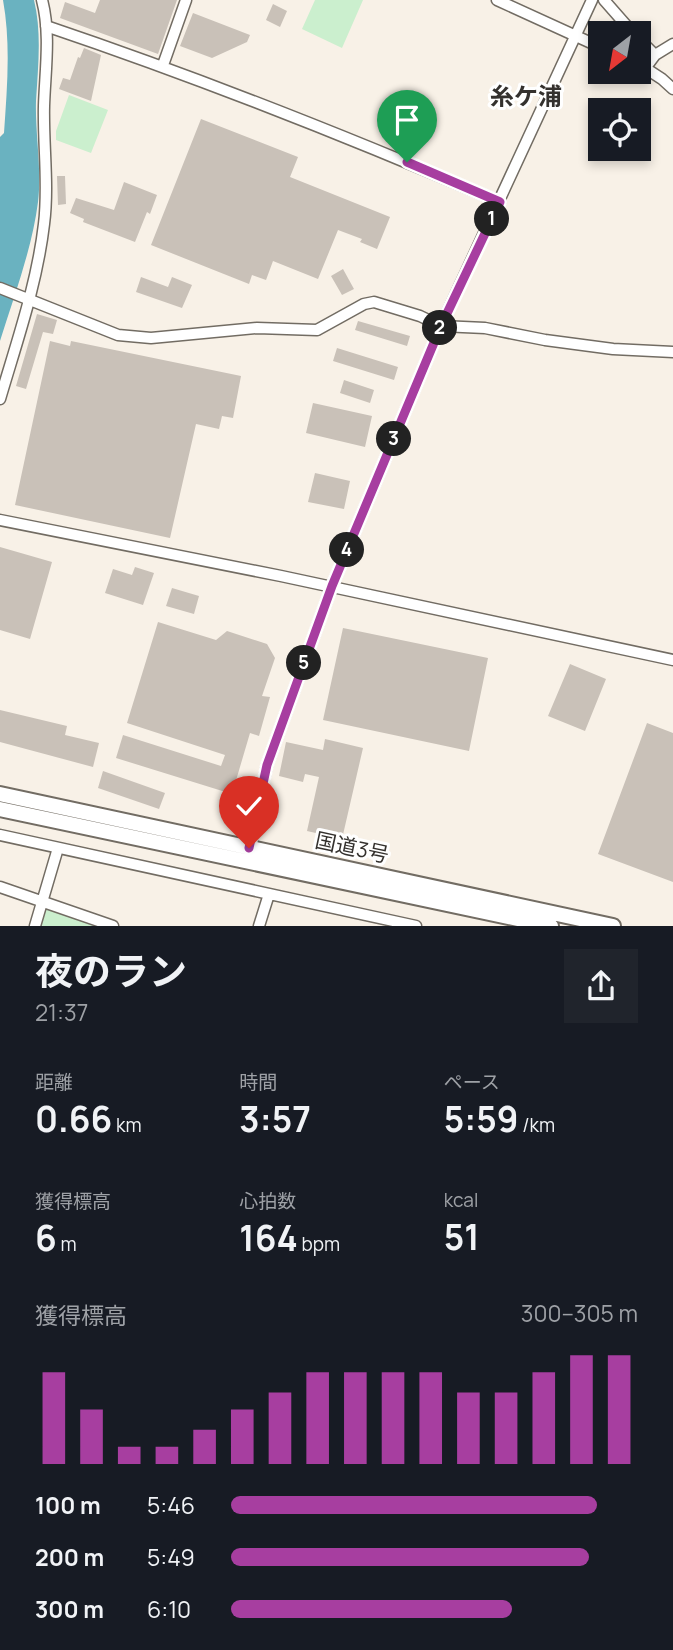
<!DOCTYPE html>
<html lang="ja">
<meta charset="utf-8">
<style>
:root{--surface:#171b24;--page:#20242c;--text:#f1f3f6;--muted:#9ea1a6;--accent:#a73ea0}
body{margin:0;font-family:Manrope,"Noto Sans JP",sans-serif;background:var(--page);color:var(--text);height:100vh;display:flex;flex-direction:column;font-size:26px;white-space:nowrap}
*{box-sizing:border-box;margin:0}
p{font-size:23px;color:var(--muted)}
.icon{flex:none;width:38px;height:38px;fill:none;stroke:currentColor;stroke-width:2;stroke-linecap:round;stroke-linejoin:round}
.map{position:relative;height:926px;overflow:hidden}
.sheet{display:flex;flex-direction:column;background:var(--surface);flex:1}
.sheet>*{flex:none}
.needle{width:46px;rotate:211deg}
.buttons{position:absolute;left:588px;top:21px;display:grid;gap:14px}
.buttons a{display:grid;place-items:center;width:63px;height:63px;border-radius:0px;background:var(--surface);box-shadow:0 4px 10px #0003;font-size:35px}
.pin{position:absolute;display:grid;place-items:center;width:60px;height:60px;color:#fff;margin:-72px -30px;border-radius:50% 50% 50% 0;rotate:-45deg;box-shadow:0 0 7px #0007}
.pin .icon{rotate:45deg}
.km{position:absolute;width:35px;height:35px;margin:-18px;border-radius:50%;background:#222;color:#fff;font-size:19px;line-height:35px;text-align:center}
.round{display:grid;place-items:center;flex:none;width:74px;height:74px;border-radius:0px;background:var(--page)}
.summary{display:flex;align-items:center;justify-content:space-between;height:119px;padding:0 35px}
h1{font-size:38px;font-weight:700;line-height:52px}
.metrics{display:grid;grid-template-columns:repeat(3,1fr);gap:10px;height:119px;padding:7px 35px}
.metrics div{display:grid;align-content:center}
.metrics b{font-size:35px;font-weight:700}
.metrics small{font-size:19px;font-weight:400}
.metrics p{font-size:19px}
.chart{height:196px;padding:14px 35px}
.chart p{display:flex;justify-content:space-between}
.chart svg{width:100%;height:126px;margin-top:7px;stroke:var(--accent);stroke-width:6}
ul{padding:0 35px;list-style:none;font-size:23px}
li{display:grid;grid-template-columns:112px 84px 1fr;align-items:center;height:52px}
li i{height:18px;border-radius:9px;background:var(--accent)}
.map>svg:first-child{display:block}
.green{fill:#cbefce}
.water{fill:#6ab2c0}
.building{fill:#c9c1b8}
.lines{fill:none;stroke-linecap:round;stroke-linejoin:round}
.minor-casing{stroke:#726c63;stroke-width:13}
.highway-casing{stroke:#726c63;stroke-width:18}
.minor{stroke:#fff;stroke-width:10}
.highway{stroke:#fff;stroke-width:14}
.route-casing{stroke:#fff;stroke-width:14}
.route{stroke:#a73ea0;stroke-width:9}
.labels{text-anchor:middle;stroke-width:6;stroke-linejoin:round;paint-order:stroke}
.street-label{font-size:21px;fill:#34312e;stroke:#fff}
.quarter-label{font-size:24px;font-weight:bold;fill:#34312e;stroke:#fff}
</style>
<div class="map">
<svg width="673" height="926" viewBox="0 0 673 926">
<rect width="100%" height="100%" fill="#f8f1e7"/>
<path class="green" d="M 315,0 L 363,0 L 342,48 L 302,29 Z
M 69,95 L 108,110 L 91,153 L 56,140 L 56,131 Z
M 47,907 L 102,926 L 38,926 L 43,909 Z"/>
<path class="water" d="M 3,0 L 34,0 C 42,33 38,67 36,101 C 35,134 42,169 38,202 C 32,249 14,296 0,341 L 0,137 L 4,133 C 7,89 11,44 3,0 Z"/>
<path class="building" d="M 100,0 L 177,0 L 158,54 L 60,18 L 65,2 L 95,13 Z
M 273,4 L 287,11 L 280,27 L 266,20 Z
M 193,13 L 250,35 L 247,42 L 212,58 L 180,46 Z
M 84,48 L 101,55 L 91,101 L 59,89 L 63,78 L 70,80 L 78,57 L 80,58 Z
M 201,119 L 298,157 L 290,177 L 390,217 L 377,249 L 360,242 L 362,239 L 338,230 L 318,279 L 273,261 L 266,280 L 252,275 L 249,284 L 151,245 Z
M 57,176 L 65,176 L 66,204 L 58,205 Z
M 124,182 L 157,195 L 150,214 L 147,212 L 135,242 L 83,222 L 84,219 L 70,213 L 76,198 L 114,210 Z
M 343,269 L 354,289 L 342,295 L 331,276 Z
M 141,277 L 168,287 L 172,277 L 192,285 L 182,308 L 136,292 Z
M 37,314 L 57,320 L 53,334 L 43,332 L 26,389 L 16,386 Z
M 358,321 L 410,336 L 407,346 L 355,330 Z
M 50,341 L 70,346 L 71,341 L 241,376 L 233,418 L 222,416 L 219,429 L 196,424 L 170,538 L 15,505 Z
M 337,348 L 398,367 L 394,380 L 333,361 Z
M 344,380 L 374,390 L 370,403 L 340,393 Z
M 313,403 L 372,416 L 365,447 L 306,433 Z
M 315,473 L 350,481 L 344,509 L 308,502 Z
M 0,547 L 52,562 L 30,639 L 0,630 Z
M 135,567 L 154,573 L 143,605 L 105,593 L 113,569 L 132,575 Z
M 172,588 L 199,596 L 194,614 L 166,606 Z
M 158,622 L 216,640 L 227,631 L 267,644 L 275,658 L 262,696 L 270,697 L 259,736 L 250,733 L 232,794 L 116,758 L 123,735 L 221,766 L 225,755 L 127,723 Z
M 343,628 L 488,658 L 469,751 L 323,720 Z
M 570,664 L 606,679 L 585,731 L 548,716 Z
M 0,710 L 67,726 L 65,735 L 99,743 L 93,767 L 0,742 Z
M 647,723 L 673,733 L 673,882 L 598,854 Z
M 325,739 L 363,748 L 342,839 L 307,831 L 319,777 L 305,774 L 303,782 L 279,776 L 286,742 L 323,750 Z
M 103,771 L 165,793 L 159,809 L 98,788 Z"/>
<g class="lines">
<g class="minor-casing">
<path id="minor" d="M 497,0 L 600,47
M 604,0 L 633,33
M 46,26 C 200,78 351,138 500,202
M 639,39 L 655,55
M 639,64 L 662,79 L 673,89
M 163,65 L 186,0
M 646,67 L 655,55 L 673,44
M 0,288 L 118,335 L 151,338 L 257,328 L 317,330 L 364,304 L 374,302 L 420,316 L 441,326 L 485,328 L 545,340 L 613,349 L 673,352
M 0,399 C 17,341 37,284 44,224 C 49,185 43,145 44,106 C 45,72 51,34 42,0
M 0,520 L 281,576 L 673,660
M 0,835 L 416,926
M 249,848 L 267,765 L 332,586 L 441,326 L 592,0
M 0,887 L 113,926
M 35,926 L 58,848
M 259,926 L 269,894"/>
</g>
<g class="highway-casing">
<path id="highway" d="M 0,794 L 613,926
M 0,809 L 551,926"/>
</g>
<use href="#minor" class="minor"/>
<use href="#highway" class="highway"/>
</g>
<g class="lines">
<g class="route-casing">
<path id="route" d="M 249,848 L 267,765 L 332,586 L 441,326 L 500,202 L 407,162"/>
</g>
<use href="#route" class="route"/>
</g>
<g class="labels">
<g class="street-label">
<text transform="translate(352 848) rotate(12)" y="7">国道3号</text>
</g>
<g class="quarter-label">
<text x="526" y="105">糸ケ浦</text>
</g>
</g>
</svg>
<div class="buttons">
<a><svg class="needle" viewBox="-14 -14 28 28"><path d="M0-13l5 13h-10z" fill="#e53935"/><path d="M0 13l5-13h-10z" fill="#9ea1a6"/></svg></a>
<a><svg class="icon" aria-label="locate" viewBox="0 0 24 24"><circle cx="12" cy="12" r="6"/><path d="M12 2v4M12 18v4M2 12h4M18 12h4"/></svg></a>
</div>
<div class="pin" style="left:407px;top:162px;background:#1e9e55"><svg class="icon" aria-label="arrive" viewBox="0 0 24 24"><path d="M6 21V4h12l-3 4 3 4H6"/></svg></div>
<div class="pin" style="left:249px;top:848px;background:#d93025"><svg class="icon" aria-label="check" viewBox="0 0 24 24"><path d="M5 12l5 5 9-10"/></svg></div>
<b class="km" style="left:492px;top:219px">1</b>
<b class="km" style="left:440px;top:328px">2</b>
<b class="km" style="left:394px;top:439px">3</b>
<b class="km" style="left:347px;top:550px">4</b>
<b class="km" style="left:304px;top:663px">5</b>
</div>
<section class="sheet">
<div class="summary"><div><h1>夜のラン</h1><p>21:37</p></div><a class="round"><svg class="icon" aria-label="share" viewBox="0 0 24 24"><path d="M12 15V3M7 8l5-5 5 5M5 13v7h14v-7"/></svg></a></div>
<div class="metrics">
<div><p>距離</p><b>0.66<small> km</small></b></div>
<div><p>時間</p><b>3:57</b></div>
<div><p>ペース</p><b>5:59<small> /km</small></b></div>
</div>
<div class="metrics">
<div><p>獲得標高</p><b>6<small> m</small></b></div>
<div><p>心拍数</p><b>164<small> bpm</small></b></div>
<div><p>kcal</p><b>51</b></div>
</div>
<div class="chart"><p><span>獲得標高</span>300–305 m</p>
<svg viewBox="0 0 160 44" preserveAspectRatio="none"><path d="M5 44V12M15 44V25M25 44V38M35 44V38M45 44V32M55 44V25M65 44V19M75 44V12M85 44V12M95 44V12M105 44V12M115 44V19M125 44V19M135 44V12M145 44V6M155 44V6"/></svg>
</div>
<ul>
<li><b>100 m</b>5:46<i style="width:90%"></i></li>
<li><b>200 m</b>5:49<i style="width:88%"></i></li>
<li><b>300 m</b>6:10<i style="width:69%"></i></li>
</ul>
</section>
